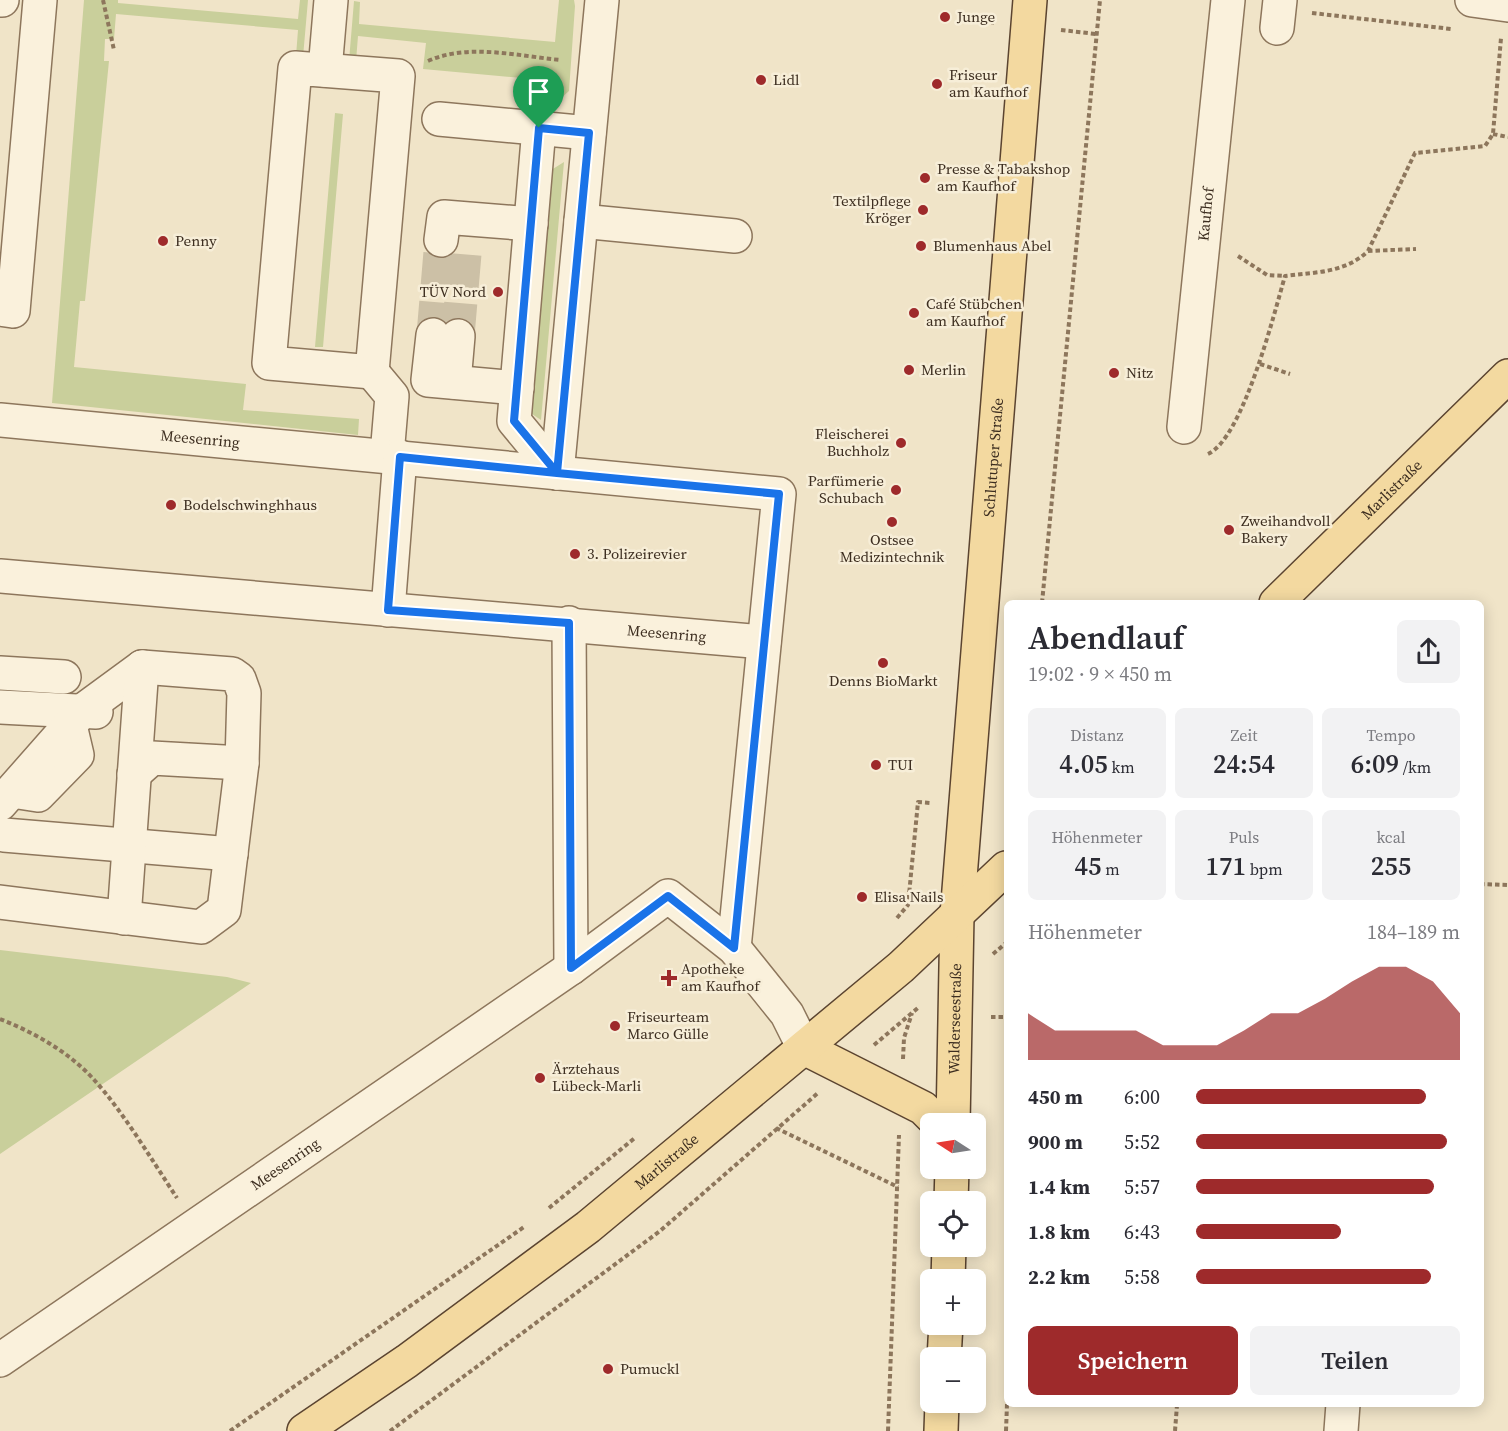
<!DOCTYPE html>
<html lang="de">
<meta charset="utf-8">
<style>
:root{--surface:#fff;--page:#f2f2f3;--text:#2b2b33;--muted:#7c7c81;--accent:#9e2a2b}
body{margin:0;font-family:"Source Serif 4",serif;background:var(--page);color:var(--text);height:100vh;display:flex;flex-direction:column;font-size:22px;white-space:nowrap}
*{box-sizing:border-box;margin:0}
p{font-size:20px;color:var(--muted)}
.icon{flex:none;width:33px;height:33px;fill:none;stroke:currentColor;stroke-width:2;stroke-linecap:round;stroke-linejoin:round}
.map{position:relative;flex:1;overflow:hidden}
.drawer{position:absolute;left:1004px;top:600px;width:480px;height:807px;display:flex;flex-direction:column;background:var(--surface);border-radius:9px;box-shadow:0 3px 15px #0003}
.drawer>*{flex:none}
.needle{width:39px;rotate:282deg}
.buttons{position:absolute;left:920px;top:1113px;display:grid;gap:12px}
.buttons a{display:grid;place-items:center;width:66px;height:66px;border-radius:9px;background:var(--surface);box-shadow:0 3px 15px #0003;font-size:30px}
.pin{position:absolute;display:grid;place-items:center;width:51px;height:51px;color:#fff;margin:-62px -26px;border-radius:50% 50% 50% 0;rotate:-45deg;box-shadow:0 0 6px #0007}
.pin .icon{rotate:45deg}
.round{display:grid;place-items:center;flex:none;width:63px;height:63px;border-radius:9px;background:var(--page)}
.headline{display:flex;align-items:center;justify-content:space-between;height:102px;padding:0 24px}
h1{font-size:33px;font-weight:600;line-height:45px}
.figures{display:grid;grid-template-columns:repeat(3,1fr);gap:9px;height:102px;padding:6px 24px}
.figures div{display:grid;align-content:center;border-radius:9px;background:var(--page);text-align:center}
.figures b{font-size:26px;font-weight:600}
.figures small{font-size:16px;font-weight:400}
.figures p{font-size:16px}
.chart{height:168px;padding:12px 24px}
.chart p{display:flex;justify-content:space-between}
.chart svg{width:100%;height:108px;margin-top:6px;fill:var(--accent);opacity:.7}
.button{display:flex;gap:12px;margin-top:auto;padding:12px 24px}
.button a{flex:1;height:69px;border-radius:9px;background:var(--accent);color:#fff;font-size:24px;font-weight:600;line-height:69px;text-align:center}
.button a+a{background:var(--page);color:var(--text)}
ul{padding:0 24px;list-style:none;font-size:20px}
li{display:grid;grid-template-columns:96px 72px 1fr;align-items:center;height:45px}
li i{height:15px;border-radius:8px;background:var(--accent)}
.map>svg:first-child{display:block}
.green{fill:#c9cf9b}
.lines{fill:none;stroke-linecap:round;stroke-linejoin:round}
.minor-tunnel{stroke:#ccc0a6;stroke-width:33;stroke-dasharray:33 16;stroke-linecap:butt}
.minor-casing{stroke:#8d765c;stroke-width:36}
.major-casing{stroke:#5b4430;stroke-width:36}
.path{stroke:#8d765c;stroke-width:4;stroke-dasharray:4.5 3;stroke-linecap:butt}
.minor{stroke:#faf1dc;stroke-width:33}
.major{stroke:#f3d9a0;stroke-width:33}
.route-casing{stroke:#fff;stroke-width:12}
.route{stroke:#1a73e8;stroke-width:8}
.poi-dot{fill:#9e2a2b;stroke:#f7eed8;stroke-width:2}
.labels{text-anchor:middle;stroke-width:5;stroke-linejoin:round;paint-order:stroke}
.poi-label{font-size:15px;fill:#3d2e20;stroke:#f7eed8;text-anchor:start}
.street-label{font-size:15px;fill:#3d2e20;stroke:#f7eed8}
</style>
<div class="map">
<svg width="1508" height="1431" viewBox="0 0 1508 1431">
<rect width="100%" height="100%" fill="#f0e4c8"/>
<path class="green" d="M 84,0 L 118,0 L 118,3 L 298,19 L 300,0 L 308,0 L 303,57 L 296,56 L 298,30 L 116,14 L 114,39 L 105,39 L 104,61 L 109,61 L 85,301 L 80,301 L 74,367 L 246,384 L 243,410 L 359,419 L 358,435 L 52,403 Z
M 559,0 L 574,0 L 575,6 L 569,91 L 550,108 L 531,107 L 533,79 L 423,69 L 426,43 L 358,36 L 356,61 L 349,61 L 354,1 L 360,2 L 359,24 L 555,42 Z
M 335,113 L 343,114 L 323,347 L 315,347 Z
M 564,162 L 541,420 L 526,410 L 548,172 Z
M 0,950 L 227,977 L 251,983 L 0,1154 Z"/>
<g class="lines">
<path class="minor-tunnel" d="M 433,335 L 441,240
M 458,336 L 466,242"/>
<g class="minor-casing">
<g id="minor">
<path d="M 0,0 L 2,0"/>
<path d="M 1472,0 L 1508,5"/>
<path d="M 1277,28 L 1280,0"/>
<path d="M 295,68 L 398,76 L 372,372 L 269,363 Z"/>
<path d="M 325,70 L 331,0"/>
<path d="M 439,119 L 589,133"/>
<path d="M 539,128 L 514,421 L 557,473"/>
<path d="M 581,221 L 735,236"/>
<path d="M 441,240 L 444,217 L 531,224"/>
<path d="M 0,309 L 13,311 L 40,0"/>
<path d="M 433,335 L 428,380 L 517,388"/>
<path d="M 372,372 L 392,396 L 387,455"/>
<path d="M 454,382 L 458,336"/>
<path id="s1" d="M 0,420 L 779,494 L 734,948"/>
<path id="s2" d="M 1184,427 L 1228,0"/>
<path d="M 557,473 L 602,0"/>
<path id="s3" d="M 0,576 L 764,642"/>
<path d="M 388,610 L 400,457"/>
<path d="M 569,623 L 571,968"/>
<path d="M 0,673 L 64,677"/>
<path d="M 0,707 L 96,712"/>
<path d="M 134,774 L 152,758 L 242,763"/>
<path d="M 12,791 L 38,795 L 77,755 L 70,725"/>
<path d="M 0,804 L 82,711 L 142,667 L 232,674 L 239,679 L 244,693 L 242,763 L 224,910 L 201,927 L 0,902"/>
<path d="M 4,835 L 231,854"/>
<path d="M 124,918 L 142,667"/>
<path id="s4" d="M 0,1360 L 571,968 L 668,896 L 734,948 L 787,1014 L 804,1048"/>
<path d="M 1341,1431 L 1343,1404"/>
</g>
</g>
<g class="major-casing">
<g id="major">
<path id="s5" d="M 1276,603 L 1508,376"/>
<path d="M 804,1048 L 923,1108 L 939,1124"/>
<path id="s6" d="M 953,1124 L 957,915 L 1030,0"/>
<path d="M 951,1202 L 952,1168"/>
<path d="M 948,1280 L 949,1246"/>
<path d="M 944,1358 L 946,1324"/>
<path id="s7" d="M 304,1431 L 407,1361 L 588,1227 L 901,967 L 1006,868"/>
<path d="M 941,1431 L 942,1402"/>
</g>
</g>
<path class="path" d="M 103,0 L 114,50
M 1312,13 L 1451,29
M 969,20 L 994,23
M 1061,30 L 1096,34
M 428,61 C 468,43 518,56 560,60
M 1493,134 L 1508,137
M 1368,251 L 1416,249
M 1238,256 L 1267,275 L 1285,276
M 1260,364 L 1290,374
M 1208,454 C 1243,438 1274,314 1285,276 C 1316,272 1345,273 1368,251 L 1415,153 L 1485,146 L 1493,134 L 1501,38
M 1042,603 L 1100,0
M 1480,884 L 1508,885
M 897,918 L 908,905 L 918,802 L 931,803
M 993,954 L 1006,943
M 991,1017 L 1006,1017
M 0,1019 C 28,1030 56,1045 79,1065 C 113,1094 151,1159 177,1198
M 874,1045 L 919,1007
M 903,1059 L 904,1038 L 912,1013
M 776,1128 L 898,1187
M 549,1208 L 636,1137
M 230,1431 L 524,1227
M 390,1431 L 660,1231 L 818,1093
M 888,1431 L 899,1135
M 1006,1431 L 1007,1404
M 1175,1431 L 1177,1405"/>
<use href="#minor" class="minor"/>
<use href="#major" class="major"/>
</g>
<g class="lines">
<g class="route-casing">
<path id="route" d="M 539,128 L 514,421 L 557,473 L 400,457 L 388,610 L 569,623 L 571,968 L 668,896 L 734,948 L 779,494 L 557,473 L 589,133 L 539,128"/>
</g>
<use href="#route" class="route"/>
</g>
<g class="poi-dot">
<circle cx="945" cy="17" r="6"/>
<circle cx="761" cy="80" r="6"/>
<circle cx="937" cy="84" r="6"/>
<circle cx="925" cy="178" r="6"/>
<circle cx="923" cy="210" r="6"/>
<circle cx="163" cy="241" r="6"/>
<circle cx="921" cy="246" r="6"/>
<circle cx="498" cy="292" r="6"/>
<circle cx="914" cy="313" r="6"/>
<circle cx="909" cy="370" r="6"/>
<circle cx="1114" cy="373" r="6"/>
<circle cx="901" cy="443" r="6"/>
<circle cx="896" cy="490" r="6"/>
<circle cx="171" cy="505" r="6"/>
<circle cx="892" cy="522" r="6"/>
<circle cx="1229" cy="530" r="6"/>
<circle cx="575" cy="554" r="6"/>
<circle cx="883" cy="663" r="6"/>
<circle cx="876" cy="765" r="6"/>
<circle cx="862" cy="897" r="6"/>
<path d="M666 969h6v6h6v6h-6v6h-6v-6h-6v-6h6z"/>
<circle cx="615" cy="1026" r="6"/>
<circle cx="540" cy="1078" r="6"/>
<circle cx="608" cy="1369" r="6"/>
</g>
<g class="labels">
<g class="poi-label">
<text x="957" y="22">Junge</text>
<text x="949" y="80">Friseur<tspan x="949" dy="17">am Kaufhof</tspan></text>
<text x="773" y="85">Lidl</text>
<text x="937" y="174">Presse &amp; Tabakshop<tspan x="937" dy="17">am Kaufhof</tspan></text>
<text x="911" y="206" text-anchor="end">Textilpflege<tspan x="911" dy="17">Kröger</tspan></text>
<text x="175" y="246">Penny</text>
<text x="933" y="251">Blumenhaus Abel</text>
<text x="486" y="297" text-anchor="end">TÜV Nord</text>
<text x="926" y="309">Café Stübchen<tspan x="926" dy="17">am Kaufhof</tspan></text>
<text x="921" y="375">Merlin</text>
<text x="1126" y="378">Nitz</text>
<text x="889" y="439" text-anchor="end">Fleischerei<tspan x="889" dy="17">Buchholz</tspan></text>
<text x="884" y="486" text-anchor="end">Parfümerie<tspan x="884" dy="17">Schubach</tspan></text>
<text x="183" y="510">Bodelschwinghhaus</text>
<text x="1241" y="526">Zweihandvoll<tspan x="1241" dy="17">Bakery</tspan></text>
<text x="892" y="545" text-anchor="middle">Ostsee<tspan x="892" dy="17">Medizintechnik</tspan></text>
<text x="587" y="559">3. Polizeirevier</text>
<text x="883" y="686" text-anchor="middle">Denns BioMarkt</text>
<text x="888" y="770">TUI</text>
<text x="874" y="902">Elisa Nails</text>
<text x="681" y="974">Apotheke<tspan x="681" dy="17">am Kaufhof</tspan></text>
<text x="627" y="1022">Friseurteam<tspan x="627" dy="17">Marco Gülle</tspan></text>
<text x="552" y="1074">Ärztehaus<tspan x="552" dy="17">Lübeck-Marli</tspan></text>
<text x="620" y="1374">Pumuckl</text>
</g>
<g class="street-label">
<text dy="5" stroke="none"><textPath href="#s2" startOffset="214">Kaufhof</textPath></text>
<text dy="5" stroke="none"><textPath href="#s1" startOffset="201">Meesenring</textPath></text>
<text dy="5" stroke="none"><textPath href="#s6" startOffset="668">Schlutuper Straße</textPath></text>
<text dy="5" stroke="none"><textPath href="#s5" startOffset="162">Marlistraße</textPath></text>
<text dy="5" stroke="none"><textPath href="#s3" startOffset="669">Meesenring</textPath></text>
<text dy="5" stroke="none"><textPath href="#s6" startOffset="105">Walderseestraße</textPath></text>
<text dy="5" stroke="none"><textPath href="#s7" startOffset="452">Marlistraße</textPath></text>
<text dy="5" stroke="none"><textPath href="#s4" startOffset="346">Meesenring</textPath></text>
</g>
</g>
</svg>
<div class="buttons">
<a><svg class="needle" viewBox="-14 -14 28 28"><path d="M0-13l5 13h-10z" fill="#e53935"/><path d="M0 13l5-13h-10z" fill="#7c7c81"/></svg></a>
<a><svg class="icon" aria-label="locate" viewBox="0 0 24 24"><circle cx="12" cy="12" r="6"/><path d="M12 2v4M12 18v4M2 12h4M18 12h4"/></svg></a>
<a>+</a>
<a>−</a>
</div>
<div class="pin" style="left:539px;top:128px;background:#1e9e55"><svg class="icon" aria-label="arrive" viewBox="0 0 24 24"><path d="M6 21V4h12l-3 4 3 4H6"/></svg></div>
<section class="drawer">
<div class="headline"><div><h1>Abendlauf</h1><p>19:02 · 9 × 450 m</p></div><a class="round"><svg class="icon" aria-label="share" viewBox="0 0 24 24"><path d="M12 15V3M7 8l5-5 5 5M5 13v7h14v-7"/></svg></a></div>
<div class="figures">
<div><p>Distanz</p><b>4.05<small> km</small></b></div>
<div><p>Zeit</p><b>24:54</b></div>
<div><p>Tempo</p><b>6:09<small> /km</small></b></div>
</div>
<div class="figures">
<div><p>Höhenmeter</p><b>45<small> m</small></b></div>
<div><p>Puls</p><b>171<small> bpm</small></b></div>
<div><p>kcal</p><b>255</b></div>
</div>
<div class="chart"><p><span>Höhenmeter</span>184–189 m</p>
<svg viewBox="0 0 160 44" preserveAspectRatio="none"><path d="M0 44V25L10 32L20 32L30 32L40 32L50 38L60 38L70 38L80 32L90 25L100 25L110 19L120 12L130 6L140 6L150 12L160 25V44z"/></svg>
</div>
<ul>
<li><b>450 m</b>6:00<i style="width:87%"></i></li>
<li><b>900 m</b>5:52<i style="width:95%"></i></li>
<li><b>1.4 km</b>5:57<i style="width:90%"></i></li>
<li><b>1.8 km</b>6:43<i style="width:55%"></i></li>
<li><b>2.2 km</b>5:58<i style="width:89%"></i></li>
</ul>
<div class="button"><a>Speichern</a><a>Teilen</a></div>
</section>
</div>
